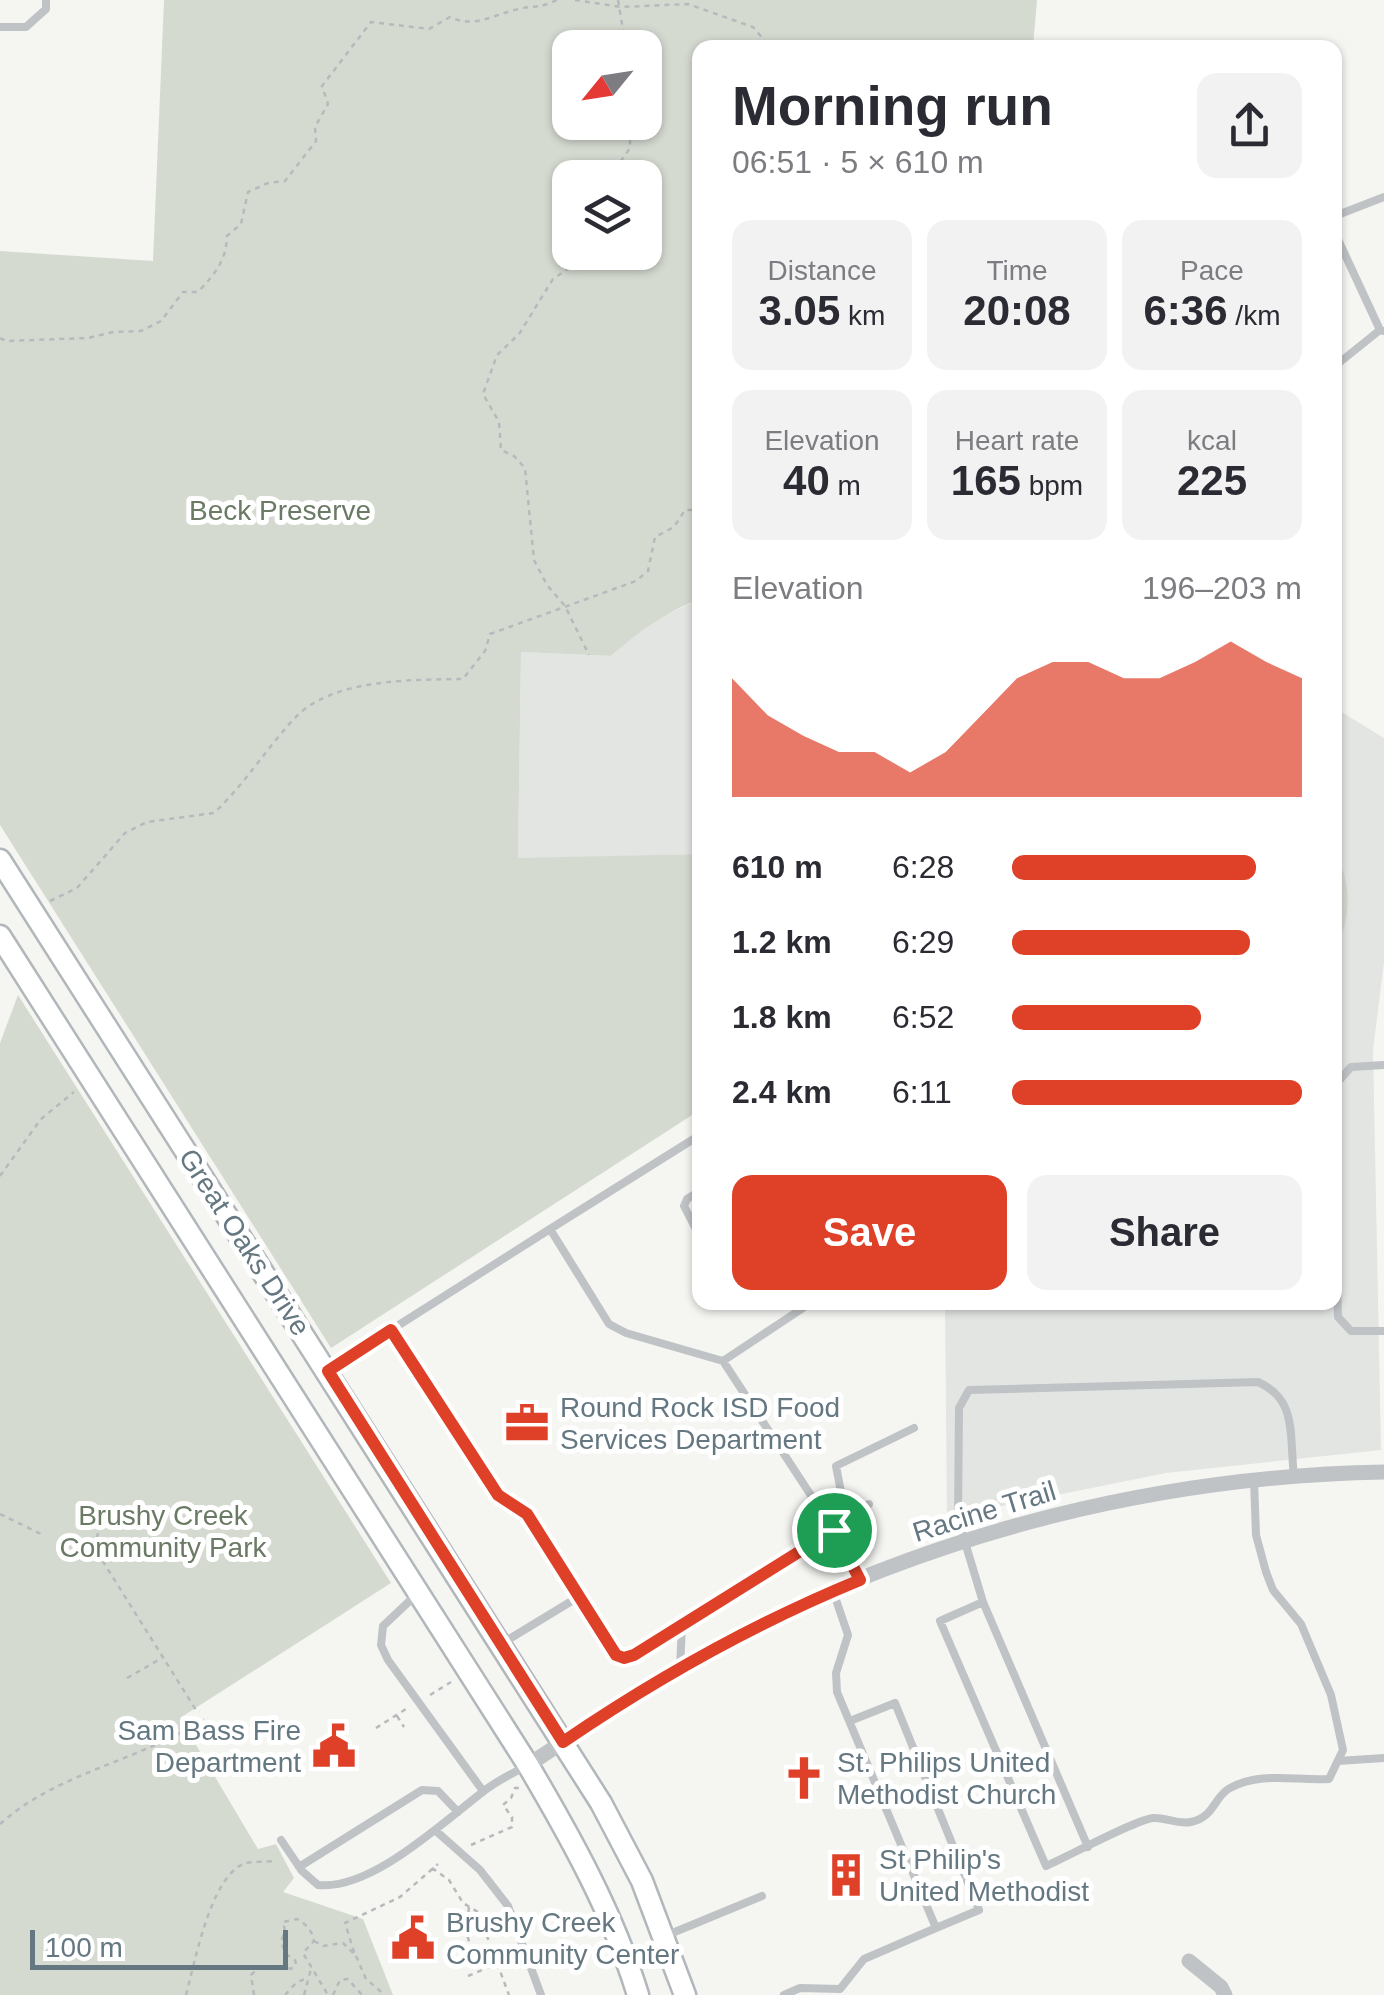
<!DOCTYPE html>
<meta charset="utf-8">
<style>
:root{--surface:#fff;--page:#f2f2f3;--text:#2b2b33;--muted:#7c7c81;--accent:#df4028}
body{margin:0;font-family:Arial,sans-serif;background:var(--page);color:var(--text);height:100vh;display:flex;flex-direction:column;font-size:38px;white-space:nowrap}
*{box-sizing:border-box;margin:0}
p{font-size:32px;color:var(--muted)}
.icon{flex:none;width:55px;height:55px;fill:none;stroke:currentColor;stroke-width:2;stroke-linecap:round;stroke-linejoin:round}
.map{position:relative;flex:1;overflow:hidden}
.drawer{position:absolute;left:692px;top:40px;width:650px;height:1270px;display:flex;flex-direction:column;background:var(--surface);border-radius:20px;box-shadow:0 2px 8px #0004}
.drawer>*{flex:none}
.needle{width:65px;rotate:240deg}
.controls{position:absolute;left:552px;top:30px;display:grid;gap:20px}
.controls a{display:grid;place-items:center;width:110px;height:110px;border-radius:20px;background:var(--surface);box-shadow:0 2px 8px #0004;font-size:50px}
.scale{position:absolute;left:30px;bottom:25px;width:258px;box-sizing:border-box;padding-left:10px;border:5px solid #657882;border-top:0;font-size:28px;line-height:35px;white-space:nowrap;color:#657882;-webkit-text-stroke:8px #fff;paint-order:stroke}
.pin{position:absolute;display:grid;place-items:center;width:85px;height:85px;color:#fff;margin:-42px;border:5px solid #fff;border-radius:50%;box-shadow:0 2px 10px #0007}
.round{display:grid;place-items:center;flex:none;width:105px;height:105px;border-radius:20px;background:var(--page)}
.overview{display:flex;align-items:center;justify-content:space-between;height:170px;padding:0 40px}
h1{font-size:55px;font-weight:800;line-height:75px}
.figures{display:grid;grid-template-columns:repeat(3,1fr);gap:15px;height:170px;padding:10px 40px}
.figures div{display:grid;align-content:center;border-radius:20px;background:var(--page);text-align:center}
.figures b{font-size:42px;font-weight:800}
.figures small{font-size:28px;font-weight:400}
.figures p{font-size:28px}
.chart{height:280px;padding:20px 40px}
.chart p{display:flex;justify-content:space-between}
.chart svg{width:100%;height:180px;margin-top:10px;fill:var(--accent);opacity:.7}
.button{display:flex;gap:20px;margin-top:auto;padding:20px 40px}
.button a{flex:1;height:115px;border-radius:20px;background:var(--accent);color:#fff;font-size:40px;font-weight:800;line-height:115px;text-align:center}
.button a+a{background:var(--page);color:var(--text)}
ul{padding:0 40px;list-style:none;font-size:32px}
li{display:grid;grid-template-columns:160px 120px 1fr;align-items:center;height:75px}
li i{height:25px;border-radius:12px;background:var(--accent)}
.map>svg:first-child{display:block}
.built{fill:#e3e5e3}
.green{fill:#d5dad1;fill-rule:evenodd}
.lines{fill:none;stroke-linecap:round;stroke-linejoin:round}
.secondary-casing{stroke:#b1b7bb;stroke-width:25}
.path{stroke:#b7babc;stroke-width:2.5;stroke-dasharray:5 5;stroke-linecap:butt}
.lane{stroke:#bfc3c6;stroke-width:8}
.street{stroke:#bfc3c6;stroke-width:15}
.secondary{stroke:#fff;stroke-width:20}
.route-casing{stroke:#fff;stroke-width:20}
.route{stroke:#df4028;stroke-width:12}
.labels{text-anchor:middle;stroke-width:10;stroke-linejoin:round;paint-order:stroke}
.park-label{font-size:28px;fill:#6a7a64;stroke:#fff}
.street-label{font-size:28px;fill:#657882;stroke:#fff}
.poi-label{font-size:28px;fill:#657882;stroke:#fff;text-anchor:start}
</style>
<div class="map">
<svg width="1384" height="1995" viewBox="0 0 1384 1995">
<rect width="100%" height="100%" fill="#f5f5f2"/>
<path class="built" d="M 700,599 L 700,854 L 518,859 L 521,652 L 611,656 L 638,632 L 659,618 Z
M 1335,708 L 1384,738 L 1384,962 L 1373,1050 L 1381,1450 L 1166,1473 L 947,1517 L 945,1303 L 1335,1302 Z"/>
<path class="green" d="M 164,0 L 1037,0 L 1033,47 L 700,48 L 700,599 C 665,612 638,632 611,656 L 521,652 L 518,858 L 700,854 L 700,1019 L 695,1023 L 700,1033 L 700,1110 L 331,1348 L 0,825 L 0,251 L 153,261 ZM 570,48 L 645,48 L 645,122 L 570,122 ZM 570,178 L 645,178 L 645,252 L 570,252 Z
M 1335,852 C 1352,884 1352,917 1335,950 Z
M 18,995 L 391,1583 L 180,1718 L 258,1849 L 276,1844 L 294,1878 L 283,1892 L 363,1919 L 393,1995 L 0,1995 L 0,1043 Z"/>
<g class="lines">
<g class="secondary-casing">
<path id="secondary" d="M 0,860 L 601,1803 L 642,1881 L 685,1995
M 0,936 L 528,1765 C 571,1838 613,1913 638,1995"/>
</g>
<path class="path" d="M 575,0 L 621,7 L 688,4 L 753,27 L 771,48
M 618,0 L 626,48
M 609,178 L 630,148 L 630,122
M 577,252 L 578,262 L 553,279 L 519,334 L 497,355 L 483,394 L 499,422 L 501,450 L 514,456 L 525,468 L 534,560 L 547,585 L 565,606 L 589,655
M 0,338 L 6,341 L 88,338 L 113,332 L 141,331 L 161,321 L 183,292 L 198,292 C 215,274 226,261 227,236 L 241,224 L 248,192 L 268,183 L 285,181 L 316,141 L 315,127 L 328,104 L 322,86 L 371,22 L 429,29 L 450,17 C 476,29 493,14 519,9 C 536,5 538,9 557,0
M 50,901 L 77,888 L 125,833 L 147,822 L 214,813 C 244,785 266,749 294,719 C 331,678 412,680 463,679 L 485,651 L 490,634 L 636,581 L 648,571 L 655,537 L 674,527 L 685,510 L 700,510
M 0,1176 L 41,1119 L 74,1092
M 0,1514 L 41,1534
M 98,1533 L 95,1545 L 97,1552 L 196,1710 L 200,1711
M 127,1678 L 162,1658
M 430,1695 L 451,1682
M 397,1716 L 404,1727
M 376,1728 L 406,1709
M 0,1824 C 58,1772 140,1761 204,1719
M 471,1845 L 512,1827 L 512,1817 L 503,1805 L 511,1798 L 515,1788 L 520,1788
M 432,1868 L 449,1880 L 463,1903 L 478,1912 L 509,1995
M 469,1907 L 466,1931 L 473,1955
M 314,1941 L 323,1946 L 343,1943 L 355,1955 L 345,1923 L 400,1897 L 438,1864
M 356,1956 L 366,1979 L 385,1995
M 468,1976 L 496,1964
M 186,1995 C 195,1962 210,1879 243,1864 C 252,1861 266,1862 276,1861
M 254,1995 L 251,1975 C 261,1964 278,1965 291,1969 L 296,1964 L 295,1960 L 286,1954 L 281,1942 L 285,1931 L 283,1922 L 297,1919 C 306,1924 312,1930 314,1941 L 303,1953 L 328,1995
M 285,1995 L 296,1983 L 307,1978
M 304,1995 L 311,1969
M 333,1995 L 340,1980 L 348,1979 L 362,1995"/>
<path class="lane" d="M 0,27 L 26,27 L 46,9 L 46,0
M 1335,216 L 1384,197
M 1335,233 L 1380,330
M 1335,366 L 1380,330 L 1384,331
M 1335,1085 L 1351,1067 L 1384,1065
M 700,1191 L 687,1199 L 684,1206 L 700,1237
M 1335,1197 L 1338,1317 L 1351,1331 L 1384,1331
M 550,1229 L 700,1135
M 391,1330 L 550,1229 L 609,1324 L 626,1333 L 723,1361 L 833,1529
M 723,1361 L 812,1302
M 328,1371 L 391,1330 L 498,1495 L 527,1514 L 580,1596 L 501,1644
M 1254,1480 L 1256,1535 L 1266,1572 L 1273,1590 L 1301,1624 L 1331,1695 L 1343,1750 L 1329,1779 C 1295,1781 1261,1771 1230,1788 C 1214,1796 1215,1817 1191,1822 C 1178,1825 1165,1817 1153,1818 C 1135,1820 1067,1857 1046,1866 L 940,1621 L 983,1602 L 958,1519 L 959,1408 L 969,1390 L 1258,1382 C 1298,1400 1289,1435 1294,1476
M 841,1492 L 851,1510 L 869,1504
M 817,1504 L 841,1492 L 836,1466 L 914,1428
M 833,1591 L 848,1635 L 836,1673 L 837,1692 L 936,1928 L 979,1910 L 895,1703 L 850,1721
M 417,1594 L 383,1626 L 381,1645 L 388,1660 L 483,1791
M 580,1596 L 616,1655 C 637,1662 664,1636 682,1625
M 983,1602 L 1088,1847
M 680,1668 L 682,1625 L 833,1529 L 860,1580
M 1338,1761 L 1384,1758
M 436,1831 L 480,1870 L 508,1906 L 541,1995
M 281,1840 L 302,1871 L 318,1885 C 371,1891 443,1822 484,1791 C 496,1781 510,1775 524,1767
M 299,1867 L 422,1790 L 438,1791 L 458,1812
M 665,1936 L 762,1896
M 784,1995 L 800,1988 L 840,1989 L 864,1959 L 936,1928"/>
<path class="street" d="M 528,1765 C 598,1719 667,1671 741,1633 C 941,1531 1160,1476 1384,1472
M 1189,1961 L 1221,1987 L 1225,1995"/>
<use href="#secondary" class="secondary"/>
</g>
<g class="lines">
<g class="route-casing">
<path id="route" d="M 391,1330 L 498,1495 L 527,1514 L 616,1655 L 624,1658 L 634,1655 L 834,1530 L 860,1580 C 755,1623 657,1678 563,1742 L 328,1371 Z"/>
</g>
<use href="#route" class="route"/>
</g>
<defs>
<g id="office-bare" transform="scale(3.45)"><path d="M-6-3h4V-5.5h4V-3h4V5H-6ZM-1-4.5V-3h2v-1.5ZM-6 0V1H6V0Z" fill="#df4028" stroke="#fff" stroke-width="2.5" paint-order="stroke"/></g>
<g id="civic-bare" transform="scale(3.45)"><path d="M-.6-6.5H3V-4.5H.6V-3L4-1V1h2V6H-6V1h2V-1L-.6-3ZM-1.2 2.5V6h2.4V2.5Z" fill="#df4028" stroke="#fff" stroke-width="2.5" paint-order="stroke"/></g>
<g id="church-bare" transform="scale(3.45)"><path d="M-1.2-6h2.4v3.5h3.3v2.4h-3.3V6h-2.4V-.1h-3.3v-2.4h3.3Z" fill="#df4028" stroke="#fff" stroke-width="2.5" paint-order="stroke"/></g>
<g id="building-bare" transform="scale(3.45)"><path d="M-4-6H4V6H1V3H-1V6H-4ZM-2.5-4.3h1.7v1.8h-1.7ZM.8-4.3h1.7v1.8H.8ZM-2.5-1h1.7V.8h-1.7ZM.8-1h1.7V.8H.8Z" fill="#df4028" stroke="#fff" stroke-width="2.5" paint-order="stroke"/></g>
</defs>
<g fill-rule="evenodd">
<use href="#office-bare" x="527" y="1423"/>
<use href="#civic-bare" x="334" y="1746"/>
<use href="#church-bare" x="804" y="1778"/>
<use href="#building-bare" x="846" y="1875"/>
<use href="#civic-bare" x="413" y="1938"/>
</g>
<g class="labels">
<g class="park-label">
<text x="280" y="520">Beck Preserve</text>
<text x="163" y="1525">Brushy Creek<tspan x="163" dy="32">Community Park</tspan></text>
</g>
<g class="street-label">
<text transform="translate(245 1242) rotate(57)" y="10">Great Oaks Drive</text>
<text transform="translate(984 1511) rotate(-17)" y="10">Racine Trail</text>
</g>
<g class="poi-label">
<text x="560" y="1417">Round Rock ISD Food<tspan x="560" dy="32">Services Department</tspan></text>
<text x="301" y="1740" text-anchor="end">Sam Bass Fire<tspan x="301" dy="32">Department</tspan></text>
<text x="837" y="1772">St. Philips United<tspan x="837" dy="32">Methodist Church</tspan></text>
<text x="879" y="1869">St Philip's<tspan x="879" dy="32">United Methodist</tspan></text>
<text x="446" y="1932">Brushy Creek<tspan x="446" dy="32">Community Center</tspan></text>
</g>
</g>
</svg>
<div class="controls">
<a><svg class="needle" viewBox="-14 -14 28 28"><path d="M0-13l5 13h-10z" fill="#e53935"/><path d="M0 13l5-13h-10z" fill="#7c7c81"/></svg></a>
<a><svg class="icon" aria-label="layers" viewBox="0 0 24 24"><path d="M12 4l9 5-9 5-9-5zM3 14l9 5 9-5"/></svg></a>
</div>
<div class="scale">100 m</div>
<div class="pin" style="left:834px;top:1530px;background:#1e9e55"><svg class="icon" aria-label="arrive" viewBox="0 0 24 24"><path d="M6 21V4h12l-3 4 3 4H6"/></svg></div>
<section class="drawer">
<div class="overview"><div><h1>Morning run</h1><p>06:51 · 5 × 610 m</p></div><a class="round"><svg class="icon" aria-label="share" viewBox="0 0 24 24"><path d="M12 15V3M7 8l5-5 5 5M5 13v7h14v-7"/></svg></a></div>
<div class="figures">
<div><p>Distance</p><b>3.05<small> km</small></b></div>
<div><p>Time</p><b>20:08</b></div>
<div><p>Pace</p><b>6:36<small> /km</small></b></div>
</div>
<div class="figures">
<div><p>Elevation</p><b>40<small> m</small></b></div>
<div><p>Heart rate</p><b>165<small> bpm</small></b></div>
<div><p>kcal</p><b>225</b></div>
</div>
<div class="chart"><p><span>Elevation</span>196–203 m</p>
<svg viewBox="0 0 160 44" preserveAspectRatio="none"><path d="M0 44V15L10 24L20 29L30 33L40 33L50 38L60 33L70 24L80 15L90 11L100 11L110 15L120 15L130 11L140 6L150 11L160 15V44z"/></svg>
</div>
<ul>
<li><b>610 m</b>6:28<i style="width:84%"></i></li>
<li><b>1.2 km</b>6:29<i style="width:82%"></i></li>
<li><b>1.8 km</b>6:52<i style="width:65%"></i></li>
<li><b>2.4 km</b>6:11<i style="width:100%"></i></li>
</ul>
<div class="button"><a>Save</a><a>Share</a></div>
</section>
</div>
